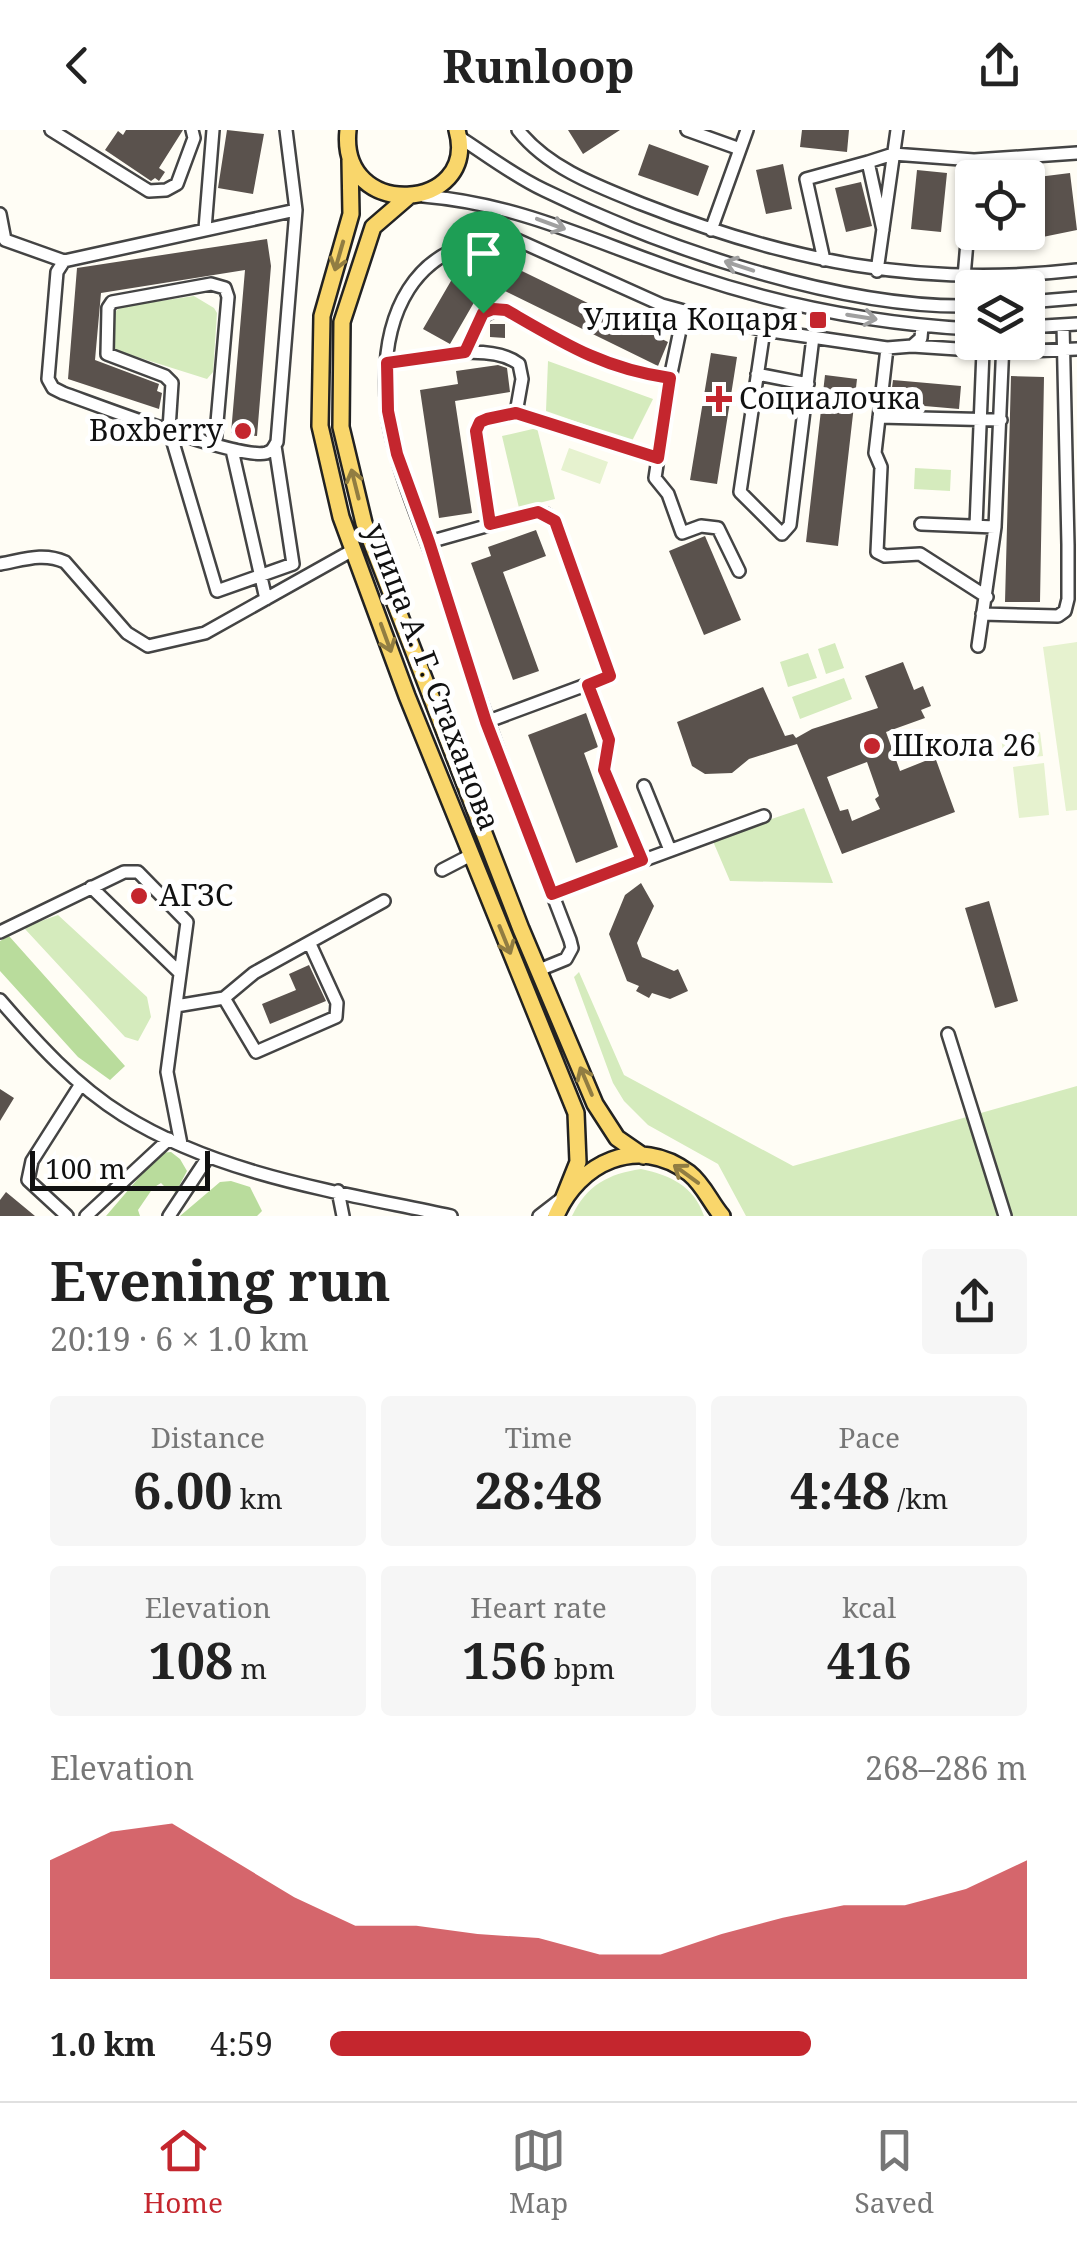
<!DOCTYPE html>
<meta charset="utf-8">
<style>
:root{--surface:#fff;--page:#f6f6f6;--text:#222;--muted:#767676;--line:#e0e0e0;--accent:#c4262e}
body{margin:0;font-family:"Noto Serif",serif;background:var(--page);color:var(--text);height:100vh;display:flex;flex-direction:column;font-size:38px;white-space:nowrap}
*{box-sizing:border-box;margin:0}
p{font-size:32px;color:var(--muted)}
.icon{flex:none;width:55px;height:55px;fill:none;stroke:currentColor;stroke-width:2;stroke-linecap:round;stroke-linejoin:round}
.map{position:relative;height:1086px;overflow:hidden}
.sheet{display:flex;flex-direction:column;background:var(--surface);flex:1}
.sheet>*{flex:none}
.buttons{position:absolute;left:955px;top:30px;display:grid;gap:20px}
.buttons a{display:grid;place-items:center;width:90px;height:90px;border-radius:10px;background:var(--surface);box-shadow:0 2px 8px #0004;font-size:50px}
.scale{position:absolute;left:30px;bottom:25px;width:180px;box-sizing:border-box;padding-left:10px;border:5px solid #111;border-top:0;font-size:28px;line-height:35px;white-space:nowrap;color:#111;-webkit-text-stroke:8px #fff;paint-order:stroke}
.pin{position:absolute;display:grid;place-items:center;width:85px;height:85px;color:#fff;margin:-102px -42px;border-radius:50% 50% 50% 0;rotate:-45deg;box-shadow:0 0 10px #0007}
.pin .icon{rotate:45deg}
.round{display:grid;place-items:center;flex:none;width:105px;height:105px;border-radius:10px;background:var(--page)}
.headline{display:flex;align-items:center;justify-content:space-between;height:170px;padding:0 50px}
h1{font-size:55px;font-weight:700;line-height:75px}
.figures{display:grid;grid-template-columns:repeat(3,1fr);gap:15px;height:170px;padding:10px 50px}
.figures div{display:grid;align-content:center;border-radius:10px;background:var(--page);text-align:center}
.figures b{font-size:50px;font-weight:700}
.figures small{font-size:28px;font-weight:400}
.figures p{font-size:28px}
.chart{height:280px;padding:20px 50px}
.chart p{display:flex;justify-content:space-between}
.chart svg{width:100%;height:180px;margin-top:10px;fill:var(--accent);opacity:.7}
ul{padding:0 50px;list-style:none;font-size:32px}
li{display:grid;grid-template-columns:160px 120px 1fr;align-items:center;height:75px}
li i{height:25px;border-radius:12px;background:var(--accent)}
header{display:flex;justify-content:space-between;align-items:center;height:130px;padding:0 50px;background:var(--surface);font-size:45px;font-weight:700}
.tab-bar{display:flex;justify-content:space-around;align-items:center;height:140px;border-top:2px solid var(--line);background:var(--surface);font-size:28px;color:var(--muted)}
.tab-bar a{display:grid;justify-items:center;gap:5px}
.tab-bar .active{color:var(--accent)}
.map>svg:first-child{display:block}
.green{fill:#d5ebbd}
.forest{fill:#b9dc9c}
.pitch{fill:#e6f2cf}
.building{fill:#5a524d;fill-rule:evenodd}
.lines{fill:none;stroke-linecap:round;stroke-linejoin:round}
.minor-casing{stroke:#444;stroke-width:16}
.major-casing{stroke:#222;stroke-width:20}
.minor{stroke:#fff;stroke-width:11}
.major{stroke:#f9d66b;stroke-width:15}
.oneway{stroke:#a0a0a0}
.oneway2{stroke:#917d42}
.route-casing{stroke:#fff;stroke-width:20}
.route{stroke:#c4262e;stroke-width:12}
.poi-dot{fill:#c4262e;stroke:#fff;stroke-width:4}
.labels{text-anchor:middle;stroke-width:10;stroke-linejoin:round;paint-order:stroke}
.poi-label{font-size:30px;fill:#111;stroke:#fff;text-anchor:start}
.street-label{font-size:30px;fill:#111;stroke:#fff}
</style>
<header><svg class="icon" aria-label="back" viewBox="0 0 24 24"><path d="M15 5l-7 7 7 7"/></svg>Runloop<svg class="icon" aria-label="share" viewBox="0 0 24 24"><path d="M12 15V3M7 8l5-5 5 5M5 13v7h14v-7"/></svg></header>
<div class="map">
<svg width="1077" height="1086" viewBox="0 0 1077 1086">
<rect width="100%" height="100%" fill="#fffdf5"/>
<path class="green" d="M 194,166 L 214,178 L 217,183 L 213,242 L 207,249 L 115,220 L 112,215 L 115,183 L 119,177 Z
M 548,231 L 653,269 L 632,311 L 546,281 Z
M 537,298 L 555,369 L 519,378 L 502,306 Z
M 915,338 L 951,340 L 950,361 L 914,359 Z
M 835,513 L 844,538 L 826,544 L 818,519 Z
M 808,523 L 817,548 L 788,557 L 780,532 Z
M 844,548 L 852,569 L 800,589 L 792,567 Z
M 804,678 L 833,753 L 730,751 L 712,709 Z
M 58,785 L 147,867 L 151,887 L 138,911 L 125,907 L 25,799 L 27,796 Z
M 579,842 L 624,945 L 793,1036 L 1077,956 L 1077,1086 L 746,1086 L 718,1034 L 648,995 L 624,971 L 613,953 L 574,847 Z
M 641,1039 C 670,1045 694,1056 704,1086 L 572,1086 C 587,1055 608,1044 641,1039 Z"/>
<path class="forest" d="M 9,806 L 125,936 L 110,950 L 78,927 L 0,841 L 0,811 Z
M 171,1022 L 180,1029 L 187,1041 L 176,1062 L 167,1059 L 161,1053 L 153,1058 L 138,1080 L 140,1086 L 106,1086 L 160,1023 Z
M 231,1051 L 250,1057 L 262,1081 L 257,1086 L 180,1086 L 220,1052 Z"/>
<path class="pitch" d="M 569,318 L 608,332 L 600,354 L 561,340 Z
M 1077,512 L 1077,680 L 1066,681 L 1043,517 Z
M 1040,602 L 1043,626 L 1004,630 L 1001,607 Z
M 1044,633 L 1049,685 L 1019,688 L 1013,637 Z"/>
<path class="building" d="M 126,0 L 183,0 L 159,38 L 165,42 L 159,51 L 155,48 L 151,51 L 105,20 L 118,1 L 123,5 Z
M 227,0 L 264,4 L 253,64 L 218,58 Z
M 568,0 L 620,0 L 583,24 Z
M 802,0 L 849,0 L 847,22 L 800,17 Z
M 649,14 L 709,36 L 698,66 L 638,45 Z
M 783,34 L 792,79 L 766,84 L 756,40 Z
M 917,40 L 947,43 L 941,102 L 911,99 Z
M 1070,43 L 1077,100 L 1028,110 L 1028,93 L 1044,92 L 1038,47 Z
M 861,52 L 872,96 L 846,102 L 835,58 Z
M 267,109 L 271,136 L 257,306 L 231,303 L 245,140 L 101,163 L 95,230 L 159,254 L 157,261 L 162,263 L 159,279 L 68,249 L 77,138 Z
M 499,130 L 668,212 L 658,236 L 499,158 L 480,162 L 450,214 L 423,199 L 455,144 L 476,131 Z
M 490,194 L 505,194 L 505,208 L 490,207 Z
M 711,223 L 737,227 L 717,354 L 690,350 Z
M 498,235 L 507,238 L 510,262 L 455,271 L 472,383 L 439,388 L 420,260 L 458,254 L 456,241 Z
M 825,245 L 857,249 L 838,416 L 806,412 Z
M 1011,246 L 1044,247 L 1040,472 L 1005,472 Z
M 893,250 L 961,256 L 959,279 L 890,273 Z
M 536,400 L 546,426 L 503,442 L 539,541 L 513,550 L 471,433 L 491,426 L 488,417 Z
M 705,406 L 741,490 L 704,505 L 669,421 Z
M 903,532 L 914,560 L 923,556 L 931,576 L 921,580 L 925,588 L 886,602 L 900,641 L 935,627 L 955,682 L 842,724 L 797,614 L 749,629 L 732,643 L 705,644 L 692,636 L 677,592 L 763,557 L 785,606 L 793,604 L 796,608 L 812,599 L 878,578 L 865,546 ZM 867,632 L 879,666 L 875,669 L 880,679 L 852,691 L 848,679 L 840,681 L 827,647 Z
M 586,583 L 598,617 L 584,623 L 618,717 L 576,733 L 528,605 Z
M 641,753 L 654,776 L 637,813 L 642,827 L 674,841 L 678,839 L 688,861 L 670,869 L 652,863 L 649,868 L 636,861 L 639,856 L 627,851 L 609,804 L 625,765 Z
M 989,771 L 1018,871 L 995,878 L 965,778 Z
M 309,835 L 326,871 L 270,894 L 262,874 L 296,860 L 289,844 Z
M 0,959 L 14,968 L 0,991 Z
M 6,1062 L 35,1086 L 0,1086 L 0,1070 Z"/>
<g class="lines">
<g class="minor-casing">
<path id="minor" d="M 51,0 L 149,61 L 166,60 L 177,54 L 194,8 L 192,0
M 286,0 L 296,80 L 277,312 C 273,318 273,321 266,323 C 239,330 97,275 63,263 L 53,258 L 48,249 L 57,142 L 64,131 L 296,80
M 518,0 C 548,38 597,56 642,74 C 787,131 921,158 1077,140
M 687,0 L 740,19
M 459,7 C 487,25 514,46 544,60 C 663,118 840,179 972,176
M 868,32 L 893,24 L 974,30 L 1077,23
M 423,66 C 523,74 600,115 694,146 C 784,176 878,194 972,199
M 0,84 L 5,110 L 64,131
M 205,99 L 213,0
M 711,100 L 747,0
M 824,130 L 806,49 L 868,32 L 883,100
M 877,141 L 897,0
M 964,147 L 974,30
M 1028,172 L 1077,168
M 684,181 L 670,248 L 655,348 L 668,364 L 682,403 L 701,396 L 718,398 L 739,441
M 1028,197 L 1077,194
M 764,200 L 740,362 L 782,404 L 790,395 L 813,207
M 912,216 L 1003,222 L 1077,219
M 887,218 L 875,323 L 881,337 L 877,422 L 885,426 L 920,424 L 987,467
M 465,222 C 475,201 479,177 506,180 C 562,213 604,239 670,248
M 387,233 C 422,228 490,211 519,234 L 522,249 L 516,283 C 502,286 482,286 476,301 L 490,395
M 757,244 L 808,254
M 516,283 L 658,329
M 879,287 L 1001,290
M 215,315 L 228,167 L 225,158 L 211,154 L 112,172 L 108,178 L 107,224 L 165,246 L 172,253 L 169,299 L 217,461 L 293,434 L 275,316
M 232,320 L 266,469
M 921,394 L 995,397
M 976,396 L 983,221
M 429,412 L 532,383 L 546,384 L 555,391 L 606,531 L 610,546 L 486,592
M 0,434 C 23,430 43,422 65,432 L 127,503 L 148,516 L 205,503 L 353,420
M 982,484 L 1058,486 L 1065,481 L 1068,469 L 1068,415 L 1063,195
M 978,516 L 995,397 L 1003,212
M 588,555 L 609,610 L 604,640 L 642,731
M 644,656 L 670,720
M 442,740 L 471,725
M 91,757 L 180,843
M 552,764 L 764,686
M 0,802 L 124,742 L 138,742 L 187,792 L 167,942 L 181,1014
M 539,840 L 566,829 L 572,818 L 570,810 C 526,696 483,584 447,468 C 429,412 393,336 387,280 C 378,188 411,107 515,109 L 662,175 L 684,181 L 764,200 L 887,218 L 912,216 L 921,208 L 922,196
M 224,868 L 256,922 L 336,887 L 337,873 L 310,814
M 0,870 C 37,913 75,955 123,985 C 221,1046 340,1062 451,1086
M 176,876 L 224,868 L 254,843 L 384,771
M 948,904 L 1005,1086
M 338,1061 L 343,1086
M 67,1086 L 28,1050 L 32,1031 L 81,954
M 86,1086 L 169,1009
M 169,1086 L 208,1027
M 539,1086 L 561,1069"/>
</g>
<g class="major-casing">
<path id="major" d="M 348,0 C 338,92 480,82 457,0
M 350,30 L 351,84 L 322,186 L 320,296 L 341,387 L 407,566 L 576,983 L 578,1032 L 564,1067
M 409,66 L 373,97 L 342,192 L 341,297 L 364,393 L 521,799 L 595,974 L 617,1008 L 643,1026
M 556,1086 C 578,1033 638,1004 689,1043 C 704,1055 710,1072 722,1086"/>
</g>
<use href="#minor" class="minor"/>
<use href="#major" class="major"/>
</g>
<defs><path id="oneway-shaft" d="M-6 0H5M1.5-3L5.5 0L1.5 3" fill="none" stroke-width="1.6" stroke-linecap="round" stroke-linejoin="round" transform="scale(2.5)"/></defs>
<g class="oneway">
<use href="#oneway-shaft" transform="translate(551 94) rotate(20)"/>
<use href="#oneway-shaft" transform="translate(739 136) rotate(-162)"/>
<use href="#oneway-shaft" transform="translate(862 187) rotate(9)"/>
</g>
<g class="oneway2">
<use href="#oneway-shaft" transform="translate(339 126) rotate(106)"/>
<use href="#oneway-shaft" transform="translate(355 354) rotate(-104)"/>
<use href="#oneway-shaft" transform="translate(386 508) rotate(70)"/>
<use href="#oneway-shaft" transform="translate(505 810) rotate(68)"/>
<use href="#oneway-shaft" transform="translate(586 951) rotate(-113)"/>
<use href="#oneway-shaft" transform="translate(686 1044) rotate(-144)"/>
</g>
<g class="lines">
<g class="route-casing">
<path id="route" d="M 493,179 L 506,180 C 563,213 604,239 670,248 L 658,328 L 516,283 L 487,289 L 480,292 L 476,301 L 490,394 L 538,382 L 555,391 L 610,546 L 588,555 L 609,610 L 604,640 L 642,730 L 552,764 L 486,592 L 429,412 L 397,324 L 388,281 L 387,233 L 465,222 L 483,183 Z"/>
</g>
<use href="#route" class="route"/>
</g>
<g class="poi-dot">
<rect x="808" y="180" width="20" height="20" rx="5"/>
<path d="M714 254h10v10h10v10h-10v10h-10v-10h-10v-10h10z"/>
<circle cx="243" cy="301" r="10"/>
<circle cx="872" cy="616" r="10"/>
<circle cx="139" cy="766" r="10"/>
</g>
<g class="labels">
<g class="poi-label">
<text x="798" y="200" text-anchor="end">Улица Коцаря</text>
<text x="739" y="279">Социалочка</text>
<text x="223" y="311" text-anchor="end">Boxberry</text>
<text x="892" y="626">Школа 26</text>
<text x="159" y="776">АГЗС</text>
</g>
<g class="street-label">
<text transform="translate(432 547) rotate(69)" y="10">улица А. Г. Стаханова</text>
</g>
</g>
</svg>
<div class="buttons">
<a><svg class="icon" aria-label="locate" viewBox="0 0 24 24"><circle cx="12" cy="12" r="6"/><path d="M12 2v4M12 18v4M2 12h4M18 12h4"/></svg></a>
<a><svg class="icon" aria-label="layers" viewBox="0 0 24 24"><path d="M12 4l9 5-9 5-9-5zM3 14l9 5 9-5"/></svg></a>
</div>
<div class="scale">100 m</div>
<div class="pin" style="left:483px;top:183px;background:#1e9e55"><svg class="icon" aria-label="arrive" viewBox="0 0 24 24"><path d="M6 21V4h12l-3 4 3 4H6"/></svg></div>
</div>
<section class="sheet">
<div class="headline"><div><h1>Evening run</h1><p>20:19 · 6 × 1.0 km</p></div><a class="round"><svg class="icon" aria-label="share" viewBox="0 0 24 24"><path d="M12 15V3M7 8l5-5 5 5M5 13v7h14v-7"/></svg></a></div>
<div class="figures">
<div><p>Distance</p><b>6.00<small> km</small></b></div>
<div><p>Time</p><b>28:48</b></div>
<div><p>Pace</p><b>4:48<small> /km</small></b></div>
</div>
<div class="figures">
<div><p>Elevation</p><b>108<small> m</small></b></div>
<div><p>Heart rate</p><b>156<small> bpm</small></b></div>
<div><p>kcal</p><b>416</b></div>
</div>
<div class="chart"><p><span>Elevation</span>268–286 m</p>
<svg viewBox="0 0 160 44" preserveAspectRatio="none"><path d="M0 44V15L10 8L20 6L30 15L40 24L50 31L60 31L70 33L80 34L90 38L100 38L110 33L120 29L130 26L140 26L150 22L160 15V44z"/></svg>
</div>
<ul>
<li><b>1.0 km</b>4:59<i style="width:69%"></i></li>
</ul>
</section>
<nav class="tab-bar">
<a class="active"><svg class="icon" aria-label="home" viewBox="0 0 24 24"><path d="M3 11l9-7 9 7M6 9v11h12V9"/></svg>Home</a>
<a><svg class="icon" aria-label="map" viewBox="0 0 24 24"><path d="M3 6l6-2 6 2 6-2v14l-6 2-6-2-6 2zM9 4v14M15 6v14"/></svg>Map</a>
<a><svg class="icon" aria-label="saved" viewBox="0 0 24 24"><path d="M7 4h10v16l-5-4-5 4z"/></svg>Saved</a>
</nav>
